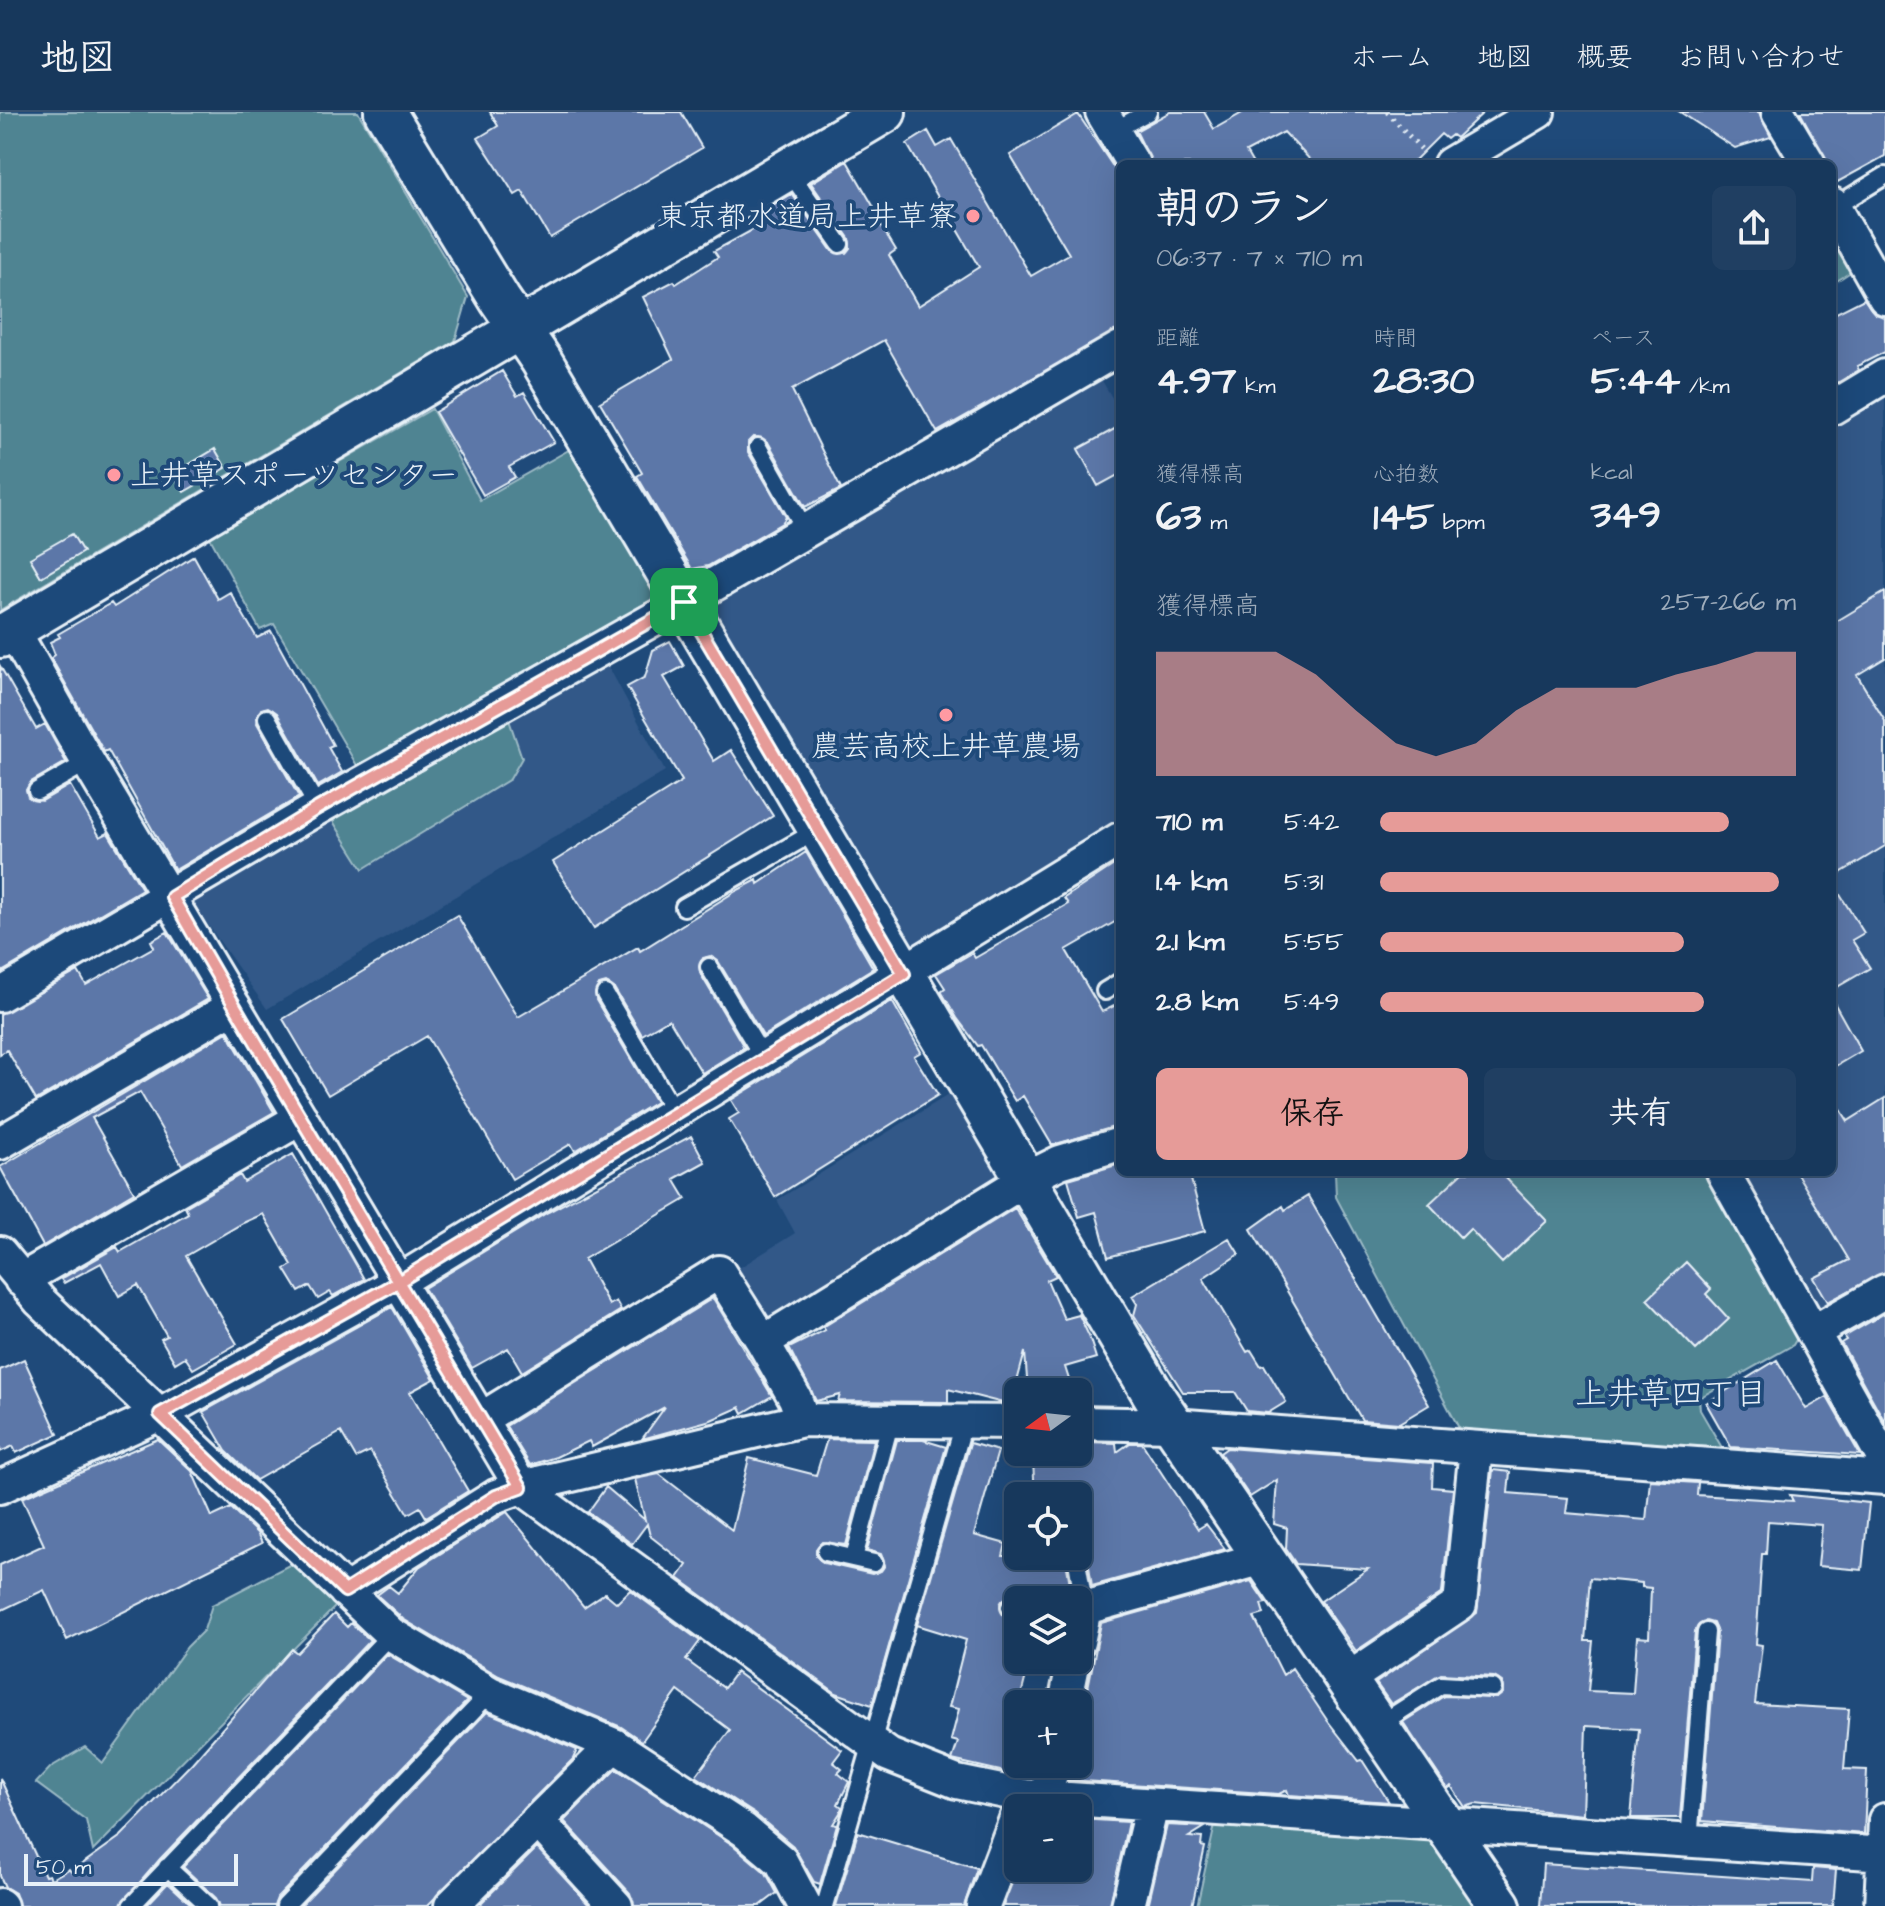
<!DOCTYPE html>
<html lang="ja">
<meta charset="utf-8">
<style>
:root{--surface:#17385c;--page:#203f62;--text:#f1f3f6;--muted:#9eacbb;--line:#365272;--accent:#e69b98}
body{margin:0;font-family:"Architects Daughter","Klee One",sans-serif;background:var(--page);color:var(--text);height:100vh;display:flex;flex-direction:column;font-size:30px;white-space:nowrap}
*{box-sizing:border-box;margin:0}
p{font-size:26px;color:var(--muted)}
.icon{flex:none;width:44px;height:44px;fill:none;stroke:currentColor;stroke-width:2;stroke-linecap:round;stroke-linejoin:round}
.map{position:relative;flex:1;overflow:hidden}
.drawer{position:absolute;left:1116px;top:48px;width:720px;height:1016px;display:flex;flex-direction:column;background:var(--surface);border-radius:12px;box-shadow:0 8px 32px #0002,0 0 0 2px var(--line)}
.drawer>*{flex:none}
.needle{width:52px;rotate:255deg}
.tools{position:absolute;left:1004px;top:1266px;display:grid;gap:16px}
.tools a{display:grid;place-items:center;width:88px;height:88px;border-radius:12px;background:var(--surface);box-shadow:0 8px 32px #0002,0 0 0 2px var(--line);font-size:40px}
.scale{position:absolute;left:24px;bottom:20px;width:214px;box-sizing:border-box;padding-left:8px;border:4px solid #e8f1f8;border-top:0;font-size:22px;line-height:28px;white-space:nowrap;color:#e8f1f8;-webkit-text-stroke:6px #1f4a7a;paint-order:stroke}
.pin{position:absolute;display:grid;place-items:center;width:68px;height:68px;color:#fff;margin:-34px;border-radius:16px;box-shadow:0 4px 12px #0006}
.round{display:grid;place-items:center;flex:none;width:84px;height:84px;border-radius:12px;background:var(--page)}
.headline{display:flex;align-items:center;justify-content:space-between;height:136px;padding:0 40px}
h1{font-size:44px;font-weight:700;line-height:60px}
.metrics{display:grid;grid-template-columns:repeat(3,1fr);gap:12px;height:136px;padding:8px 40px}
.metrics div{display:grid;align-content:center}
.metrics b{font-size:40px;font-weight:700}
.metrics small{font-size:22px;font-weight:400}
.metrics p{font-size:22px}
.chart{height:224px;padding:16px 40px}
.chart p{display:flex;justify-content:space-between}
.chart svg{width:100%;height:144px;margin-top:8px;fill:var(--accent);opacity:.7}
.button{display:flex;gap:16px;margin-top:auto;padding:16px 40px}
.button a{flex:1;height:92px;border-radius:12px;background:var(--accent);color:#111;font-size:32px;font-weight:700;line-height:92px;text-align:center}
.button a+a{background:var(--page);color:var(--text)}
ul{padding:0 40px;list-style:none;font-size:26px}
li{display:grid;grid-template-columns:128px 96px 1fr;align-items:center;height:60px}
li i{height:20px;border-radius:10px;background:var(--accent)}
header{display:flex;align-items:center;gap:48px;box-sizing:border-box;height:112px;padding:0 40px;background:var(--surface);border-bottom:2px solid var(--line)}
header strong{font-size:38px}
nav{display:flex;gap:44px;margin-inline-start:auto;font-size:28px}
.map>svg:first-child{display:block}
.built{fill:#315888}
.green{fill:#4f8492;stroke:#9cbac5;stroke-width:2}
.building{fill:#5c77a8;stroke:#e8f1f8;stroke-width:2;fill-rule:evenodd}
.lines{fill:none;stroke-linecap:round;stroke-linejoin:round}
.service-casing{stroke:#e8f1f8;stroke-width:22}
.minor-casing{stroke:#e8f1f8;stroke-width:38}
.tertiary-casing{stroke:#e8f1f8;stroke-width:46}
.path{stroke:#e8f1f8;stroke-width:5;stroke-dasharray:2 6;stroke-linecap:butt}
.service{stroke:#1f4a7a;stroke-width:16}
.minor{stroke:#1f4a7a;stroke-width:32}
.tertiary{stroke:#1f4a7a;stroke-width:40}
.route-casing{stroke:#fff;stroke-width:16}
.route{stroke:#e69b98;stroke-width:10}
.poi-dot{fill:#ff9aa2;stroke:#1f4a7a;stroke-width:3}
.labels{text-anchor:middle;stroke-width:8;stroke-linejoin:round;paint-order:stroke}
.poi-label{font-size:30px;fill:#e8f1f8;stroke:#1f4a7a;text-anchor:end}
.neighbourhood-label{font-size:32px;fill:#e8f1f8;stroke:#1f4a7a}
</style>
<header>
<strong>地図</strong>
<nav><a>ホーム</a><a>地図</a><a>概要</a><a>お問い合わせ</a></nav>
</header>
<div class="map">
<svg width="1885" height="1794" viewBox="0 0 1885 1794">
<rect width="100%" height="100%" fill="#1f4a7a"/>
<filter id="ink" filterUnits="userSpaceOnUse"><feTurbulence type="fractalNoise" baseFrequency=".0125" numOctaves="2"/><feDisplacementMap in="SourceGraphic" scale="16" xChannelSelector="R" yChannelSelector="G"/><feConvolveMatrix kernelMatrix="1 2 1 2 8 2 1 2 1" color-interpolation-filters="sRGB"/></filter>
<g filter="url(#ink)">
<path class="built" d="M 1098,262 L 1120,299 L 1120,713 L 917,838 L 706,493 Z
M 1885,283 L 1885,1166 L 1830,1199 L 1817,1196 L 1739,1060 L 1832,1060 L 1832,316 Z
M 605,548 L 665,659 L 267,897 L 190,787 Z
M 953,980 L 1005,1070 L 770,1210 L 731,1161 L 795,1121 L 777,1088 Z"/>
<path class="green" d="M 0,0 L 358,0 L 468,185 L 455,229 L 0,498 Z
M 1832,114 L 1857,156 L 1832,172 Z
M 432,297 L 480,388 L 574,335 L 660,473 L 652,495 L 359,657 L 274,512 L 260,518 L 209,424 Z
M 507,602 L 522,646 L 510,667 L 363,757 L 331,706 Z
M 1335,1060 L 1707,1060 L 1799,1223 L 1793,1233 L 1699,1286 L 1700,1298 L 1721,1334 L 1717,1340 L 1460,1318 L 1336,1085 Z
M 295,1450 L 337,1493 L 93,1739 L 86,1708 L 36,1671 L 51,1655 L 85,1635 L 103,1651 L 187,1535 L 204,1518 L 212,1493 Z
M 1216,1708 L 1428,1724 L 1478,1794 L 1197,1794 Z"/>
<path class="building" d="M 490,0 L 681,0 L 702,36 L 550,126 L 522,79 L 515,83 L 478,26 L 498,14 Z
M 1170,0 L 1204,0 L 1214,17 L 1244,0 L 1484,0 L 1456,26 L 1452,23 L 1447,27 L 1441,22 L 1411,52 L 1314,52 L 1284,20 L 1246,40 L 1253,52 L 1152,52 L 1136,19 Z
M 1680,0 L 1759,0 L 1771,25 L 1735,36 Z
M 1800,0 L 1885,0 L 1885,44 L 1832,73 L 1832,52 L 1828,52 Z
M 1078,2 L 1120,65 L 1120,217 L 937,320 L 884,228 L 792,278 L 841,377 L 805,395 L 768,330 L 753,325 L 748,330 L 748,340 L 786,405 L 782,411 L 708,454 L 692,457 L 637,364 L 642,361 L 600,290 L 673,247 L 643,185 L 674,169 L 676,172 L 718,145 L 714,139 L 758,115 L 754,107 L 759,101 L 792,82 L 832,139 L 846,141 L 850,136 L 849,126 L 811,71 L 847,49 L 883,111 L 880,112 L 896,138 L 889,143 L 918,194 L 979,155 L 907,32 L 928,19 L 937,35 L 951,27 L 1031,164 L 1069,142 L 1010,43 Z
M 1864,187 L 1875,202 L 1885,205 L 1885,240 L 1857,254 L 1859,258 L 1832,274 L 1832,203 Z
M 502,259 L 517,284 L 524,280 L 554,330 L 509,355 L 515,365 L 483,383 L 435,300 Z
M 1120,314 L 1120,362 L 1098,374 L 1078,337 Z
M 215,337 L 226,356 L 184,380 L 173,362 Z
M 72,422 L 83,440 L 41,465 L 30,446 Z
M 194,444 L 218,487 L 230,480 L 257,526 L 271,519 L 333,633 L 328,635 L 342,660 L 318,674 L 277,601 L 268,595 L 261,597 L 257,611 L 299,685 L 175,758 L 108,638 L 104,640 L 51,546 L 55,543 L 50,530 L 60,525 L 58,522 L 111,491 L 114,495 Z
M 1885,480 L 1885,546 L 1857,563 L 1885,609 L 1885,734 L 1832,766 L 1832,512 Z
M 670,529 L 684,554 L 664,565 L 714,649 L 731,638 L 773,704 L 594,816 L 553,750 L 682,669 L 627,575 L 645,565 L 653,538 Z
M 0,554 L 36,617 L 45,612 L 66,650 L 31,670 L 26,678 L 28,685 L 42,689 L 70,673 L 100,725 L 108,721 L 142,777 L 0,861 Z
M 806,740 L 873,856 L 763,924 L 718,849 L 710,844 L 703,846 L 700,861 L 744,935 L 702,961 L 669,907 L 642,923 L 614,876 L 606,871 L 599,873 L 596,888 L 656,990 L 575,1039 L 571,1032 L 512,1067 L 427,924 L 328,983 L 283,907 L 457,803 L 518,905 L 638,835 L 640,839 L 736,779 L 757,768 L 758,772 Z
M 1120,749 L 1120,807 L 1066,838 L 1102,900 L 1120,891 L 1120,1014 L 1052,1033 L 1023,984 L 1015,989 L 981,933 L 978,934 L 957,906 L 941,879 L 945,876 L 936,862 L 972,841 L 975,846 L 1068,792 L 1064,786 Z
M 1832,770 L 1864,821 L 1852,828 L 1870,856 L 1832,878 Z
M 167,820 L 208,887 L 36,988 L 7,938 L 0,942 L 0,902 L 78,859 L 86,873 L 154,835 L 151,829 Z
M 1832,887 L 1861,939 L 1832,956 Z
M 892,889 L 921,940 L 914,944 L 938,983 L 775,1085 L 729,1007 L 739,1001 L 731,988 Z
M 227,920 L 274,1000 L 182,1053 L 140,980 L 92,1006 L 134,1080 L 43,1134 L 0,1055 Z
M 1832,983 L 1848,1009 L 1885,986 L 1885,1160 L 1828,1190 L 1814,1166 L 1849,1148 L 1796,1060 L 1832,1060 Z
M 691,1024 L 705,1050 L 674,1067 L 686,1087 L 584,1147 L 609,1193 L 616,1189 L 621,1198 L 522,1260 L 508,1236 L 472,1256 L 424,1176 L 548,1100 Z
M 293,1042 L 364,1167 L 333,1184 L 330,1180 L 318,1187 L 310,1174 L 299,1180 L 285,1157 L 292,1153 L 263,1102 L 243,1111 L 186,1144 L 237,1232 L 193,1257 L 185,1245 L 175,1251 L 161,1227 L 167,1224 L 138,1173 L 119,1184 L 101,1151 L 64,1171 L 61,1167 L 117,1135 L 120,1140 L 188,1101 L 185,1095 L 240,1063 L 244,1070 Z
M 1120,1052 L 1120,1060 L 1189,1060 L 1205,1119 L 1108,1145 L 1096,1100 L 1079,1105 L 1068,1067 Z
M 1463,1060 L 1500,1060 L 1547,1109 L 1502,1151 L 1470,1117 L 1461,1126 L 1429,1092 Z
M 1308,1084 L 1429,1293 L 1399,1311 L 1362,1308 L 1251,1117 L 1283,1094 L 1285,1098 Z
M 1015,1096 L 1056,1164 L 1047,1168 L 1064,1207 L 1079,1203 L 1089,1224 L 1096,1246 L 1065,1255 L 1073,1280 L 1028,1280 L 1025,1240 L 1012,1288 L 1005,1286 L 1003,1291 L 948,1277 L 948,1290 L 838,1289 L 840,1283 L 816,1289 L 789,1236 L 825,1218 L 823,1215 Z
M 1229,1126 L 1239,1142 L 1203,1166 L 1247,1240 L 1251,1238 L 1261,1254 L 1264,1253 L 1286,1290 L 1268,1301 L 1247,1299 L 1235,1280 L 1183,1280 L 1134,1203 L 1137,1192 L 1132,1184 Z
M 1686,1150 L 1711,1177 L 1706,1182 L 1729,1207 L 1696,1238 L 1647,1187 Z
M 713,1186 L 772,1284 L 743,1301 L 740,1295 L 711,1308 L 642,1327 L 665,1295 L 592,1335 L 589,1329 L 556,1345 L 530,1353 L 506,1314 Z
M 392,1195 L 434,1267 L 410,1280 L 468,1379 L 426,1405 L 420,1395 L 408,1402 L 370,1339 L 356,1346 L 341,1320 L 256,1368 L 226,1339 L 203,1300 Z
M 1885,1201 L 1885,1310 L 1841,1231 L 1846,1228 L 1844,1225 Z
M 24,1247 L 58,1322 L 16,1341 L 13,1334 L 0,1340 L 0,1258 Z
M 1777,1248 L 1806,1297 L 1827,1285 L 1860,1343 L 1731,1335 L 1706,1291 Z
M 158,1327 L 192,1359 L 212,1405 L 231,1396 L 257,1421 L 262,1431 L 67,1528 L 44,1478 L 0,1499 L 0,1453 L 44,1433 L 22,1386 Z
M 827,1327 L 874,1328 L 846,1433 L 822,1430 L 816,1437 L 816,1444 L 824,1451 L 872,1462 L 881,1459 L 885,1453 L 881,1442 L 867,1438 L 897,1328 L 923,1328 L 946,1335 L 872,1593 L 836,1581 L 678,1466 L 687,1453 L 650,1424 L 647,1412 L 632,1432 L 588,1400 L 606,1375 L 645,1408 L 635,1367 L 659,1362 L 732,1418 L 749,1346 L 816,1363 Z
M 1088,1330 L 1116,1331 L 1117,1340 L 1130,1331 L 1142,1331 L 1198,1417 L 1206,1412 L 1225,1437 L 1092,1474 L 1087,1441 L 1078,1433 L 1078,1384 L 1035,1384 L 1033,1349 L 1034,1340 L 1089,1340 Z
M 970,1331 L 998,1339 L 974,1423 L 1006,1432 L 1003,1444 L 1065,1444 L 1072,1483 L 1043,1488 L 1008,1484 L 1000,1492 L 1003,1503 L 1018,1508 L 1018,1548 L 1030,1548 L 1006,1642 L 1018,1644 L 1018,1663 L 952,1648 L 958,1630 L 951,1628 L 959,1597 L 949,1595 L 966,1528 L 917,1513 Z
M 1227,1336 L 1433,1351 L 1432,1375 L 1453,1377 L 1442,1481 L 1356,1539 L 1321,1489 L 1368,1457 L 1296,1452 L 1286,1437 L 1287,1416 L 1274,1412 L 1277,1368 L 1250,1385 L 1220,1341 Z
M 1493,1358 L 1510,1360 L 1508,1381 L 1568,1386 L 1566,1401 L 1646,1408 L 1650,1368 L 1698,1371 L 1697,1383 L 1793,1389 L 1790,1383 L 1869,1391 L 1862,1458 L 1818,1454 L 1822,1413 L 1768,1409 L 1766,1442 L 1762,1442 L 1756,1532 L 1762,1533 L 1755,1592 L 1849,1597 L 1844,1657 L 1867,1658 L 1864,1722 L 1702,1709 L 1717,1521 L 1713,1511 L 1706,1509 L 1695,1519 L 1680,1706 L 1631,1706 L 1639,1617 L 1586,1614 L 1583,1703 L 1475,1692 L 1465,1695 L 1451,1674 L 1448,1677 L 1403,1610 L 1444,1584 L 1497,1586 L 1503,1581 L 1502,1570 L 1494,1565 L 1441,1562 L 1391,1592 L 1376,1571 L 1477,1501 ZM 1590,1466 L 1642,1471 L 1642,1475 L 1651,1476 L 1649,1526 L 1637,1525 L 1633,1581 L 1588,1579 L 1593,1529 L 1585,1529 Z
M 507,1400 L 584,1495 L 605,1481 L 617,1491 L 630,1478 L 700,1529 L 686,1548 L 724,1576 L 736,1560 L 842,1638 L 833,1650 L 842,1657 L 838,1661 L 849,1670 L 838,1692 L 842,1695 L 840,1701 L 833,1712 L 837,1713 L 820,1772 L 814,1770 L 793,1734 L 755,1702 L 696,1664 L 730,1618 L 678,1579 L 642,1629 L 621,1615 L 499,1564 L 403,1507 L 377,1483 L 389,1474 L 398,1481 L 419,1455 Z
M 1251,1469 L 1266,1491 L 1261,1492 L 1264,1502 L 1254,1505 L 1283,1563 L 1292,1556 L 1327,1608 L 1359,1649 L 1362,1648 L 1389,1690 L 1289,1683 L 1287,1678 L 1279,1682 L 1069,1668 L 1071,1652 L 1078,1652 L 1078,1606 L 1084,1596 L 1101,1511 Z
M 334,1502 L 347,1515 L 351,1511 L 370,1528 L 160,1747 L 120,1794 L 19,1794 L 15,1781 L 5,1775 L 0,1764 L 0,1666 L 45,1764 L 49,1763 L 51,1767 L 69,1757 L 71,1760 L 121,1724 L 192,1651 L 292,1537 L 297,1541 Z
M 387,1542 L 467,1589 L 277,1786 L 274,1794 L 220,1794 L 216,1786 L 183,1755 Z
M 487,1600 L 577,1638 L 573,1647 L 427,1794 L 300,1794 Z
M 616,1657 L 733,1733 L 766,1761 L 777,1781 L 760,1794 L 634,1794 L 630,1781 L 564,1709 Z
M 1078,1707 L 1128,1710 L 1110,1794 L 1003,1794 L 1018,1756 L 1078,1756 Z
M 1167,1713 L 1205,1715 L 1189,1725 L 1202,1726 L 1201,1734 L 1205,1735 L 1192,1794 L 1148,1794 Z
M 858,1720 L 977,1756 L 964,1794 L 836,1794 Z
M 537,1736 L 590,1794 L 483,1794 L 481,1791 Z
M 1543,1752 L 1812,1770 L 1813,1756 L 1836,1758 L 1833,1794 L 1540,1794 Z
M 168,1771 L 193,1794 L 146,1794 Z"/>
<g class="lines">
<g class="service-casing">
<path id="service" d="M 1113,19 L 1148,0
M 788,58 L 840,132
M 1834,95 L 1885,64
M 758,335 L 806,419
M 267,606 L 318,696
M 37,679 L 88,650
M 684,795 L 818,718
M 709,855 L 764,947
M 1105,879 L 1120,870
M 605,882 L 675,1001
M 826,1440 L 874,1451
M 1076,1444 L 1085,1496
M 854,1446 L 891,1308
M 1010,1495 L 1018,1497
M 1377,1614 L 1441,1573 L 1493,1576
M 1689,1728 L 1706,1520
M 167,1755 L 209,1794
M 131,1794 L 391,1522
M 285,1794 L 490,1581
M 825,1794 L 960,1325 L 959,1309"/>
</g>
<g class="minor-casing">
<path id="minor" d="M 1102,0 L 1133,52
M 1778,0 L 1809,52
M 1450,52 L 1538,0
M 1832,92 L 1885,186
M 1832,296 L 1885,264
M 13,518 L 88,650 L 521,1375 L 889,1643 L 957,1670 L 1025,1684 L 1885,1742
M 0,883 L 318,696 L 684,490 L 1120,236
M 0,1031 L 234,894
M 1723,1060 L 1885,1349
M 0,1141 L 40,1189 L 391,1522 L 490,1581 L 614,1633 L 744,1718 L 781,1749 L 805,1794
M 21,1168 L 301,1006
M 1815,1219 L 1885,1179
M 763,1230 L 795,1286 L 803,1308
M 481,1307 L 719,1160 L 763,1230 L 1028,1066 L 1060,1050 L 1120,1032
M 1078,1311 L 1173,1313 L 1885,1366
M 0,1375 L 160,1302 L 398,1170 L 1120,727
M 345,1479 L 496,1384 L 521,1375 L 803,1308 L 1018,1310
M 1078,1530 L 1085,1496 L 1263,1446
M 1345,1569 L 1460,1492 L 1476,1336
M 1065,1592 L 1074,1548
M 1046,1685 L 1053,1652
M 537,1708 L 616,1794
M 0,1793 L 1,1794
M 451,1794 L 614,1633
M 983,1794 L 1018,1702
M 1128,1794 L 1152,1693
M 1881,1794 L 1885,1708"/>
</g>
<g class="tertiary-casing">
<path id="tertiary" d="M 385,0 L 500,188 L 541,248 L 1157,1289 L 1500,1794
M 0,525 L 885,0"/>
</g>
<path class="path" d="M 1387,0 L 1424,40"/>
<use href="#service" class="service"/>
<use href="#minor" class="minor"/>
<use href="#tertiary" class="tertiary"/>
</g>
</g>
<g class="lines" filter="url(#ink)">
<g class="route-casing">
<path id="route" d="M 684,490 L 318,696 L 172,785 C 285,984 404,1178 521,1375 L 496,1384 L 345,1479 L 160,1302 L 398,1170 L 904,862 L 684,490"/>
</g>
<use href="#route" class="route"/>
</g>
<g class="poi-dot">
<circle cx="973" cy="104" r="8"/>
<circle cx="114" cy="363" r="8"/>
<circle cx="946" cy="603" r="8"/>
</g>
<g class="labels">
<g class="poi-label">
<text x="957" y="114">東京都水道局上井草寮</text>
<text x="130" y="373" text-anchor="start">上井草スポーツセンター</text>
<text x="946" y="644" text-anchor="middle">農芸高校上井草農場</text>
</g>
<g class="neighbourhood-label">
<text x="1671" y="1292">上井草四丁目</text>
</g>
</g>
</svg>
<div class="tools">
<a><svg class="needle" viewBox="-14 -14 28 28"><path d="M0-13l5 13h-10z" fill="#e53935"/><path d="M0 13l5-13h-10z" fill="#9eacbb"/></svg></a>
<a><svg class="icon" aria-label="locate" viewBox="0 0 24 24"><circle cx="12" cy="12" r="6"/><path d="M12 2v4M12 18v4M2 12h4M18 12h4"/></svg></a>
<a><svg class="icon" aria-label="layers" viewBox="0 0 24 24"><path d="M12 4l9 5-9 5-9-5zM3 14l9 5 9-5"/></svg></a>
<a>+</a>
<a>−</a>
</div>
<div class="scale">50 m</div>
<div class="pin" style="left:684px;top:490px;background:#1e9e55"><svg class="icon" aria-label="arrive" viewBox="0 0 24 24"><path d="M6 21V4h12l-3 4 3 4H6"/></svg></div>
<section class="drawer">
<div class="headline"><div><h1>朝のラン</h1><p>06:37 · 7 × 710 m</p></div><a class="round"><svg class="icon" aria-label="share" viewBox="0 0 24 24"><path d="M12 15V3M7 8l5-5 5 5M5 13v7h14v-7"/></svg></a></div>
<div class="metrics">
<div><p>距離</p><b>4.97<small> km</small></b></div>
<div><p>時間</p><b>28:30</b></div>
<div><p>ペース</p><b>5:44<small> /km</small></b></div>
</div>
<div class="metrics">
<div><p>獲得標高</p><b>63<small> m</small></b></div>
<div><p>心拍数</p><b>145<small> bpm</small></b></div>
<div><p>kcal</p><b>349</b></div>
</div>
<div class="chart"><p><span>獲得標高</span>257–266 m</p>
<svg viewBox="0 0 160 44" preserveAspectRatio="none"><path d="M0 44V6L10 6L20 6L30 6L40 13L50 24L60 34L70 38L80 34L90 24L100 17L110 17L120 17L130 13L140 10L150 6L160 6V44z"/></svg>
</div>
<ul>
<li><b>710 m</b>5:42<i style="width:84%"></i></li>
<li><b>1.4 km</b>5:31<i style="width:96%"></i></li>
<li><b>2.1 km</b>5:55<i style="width:73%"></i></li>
<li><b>2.8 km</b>5:49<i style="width:78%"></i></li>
</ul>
<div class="button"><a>保存</a><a>共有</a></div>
</section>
</div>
